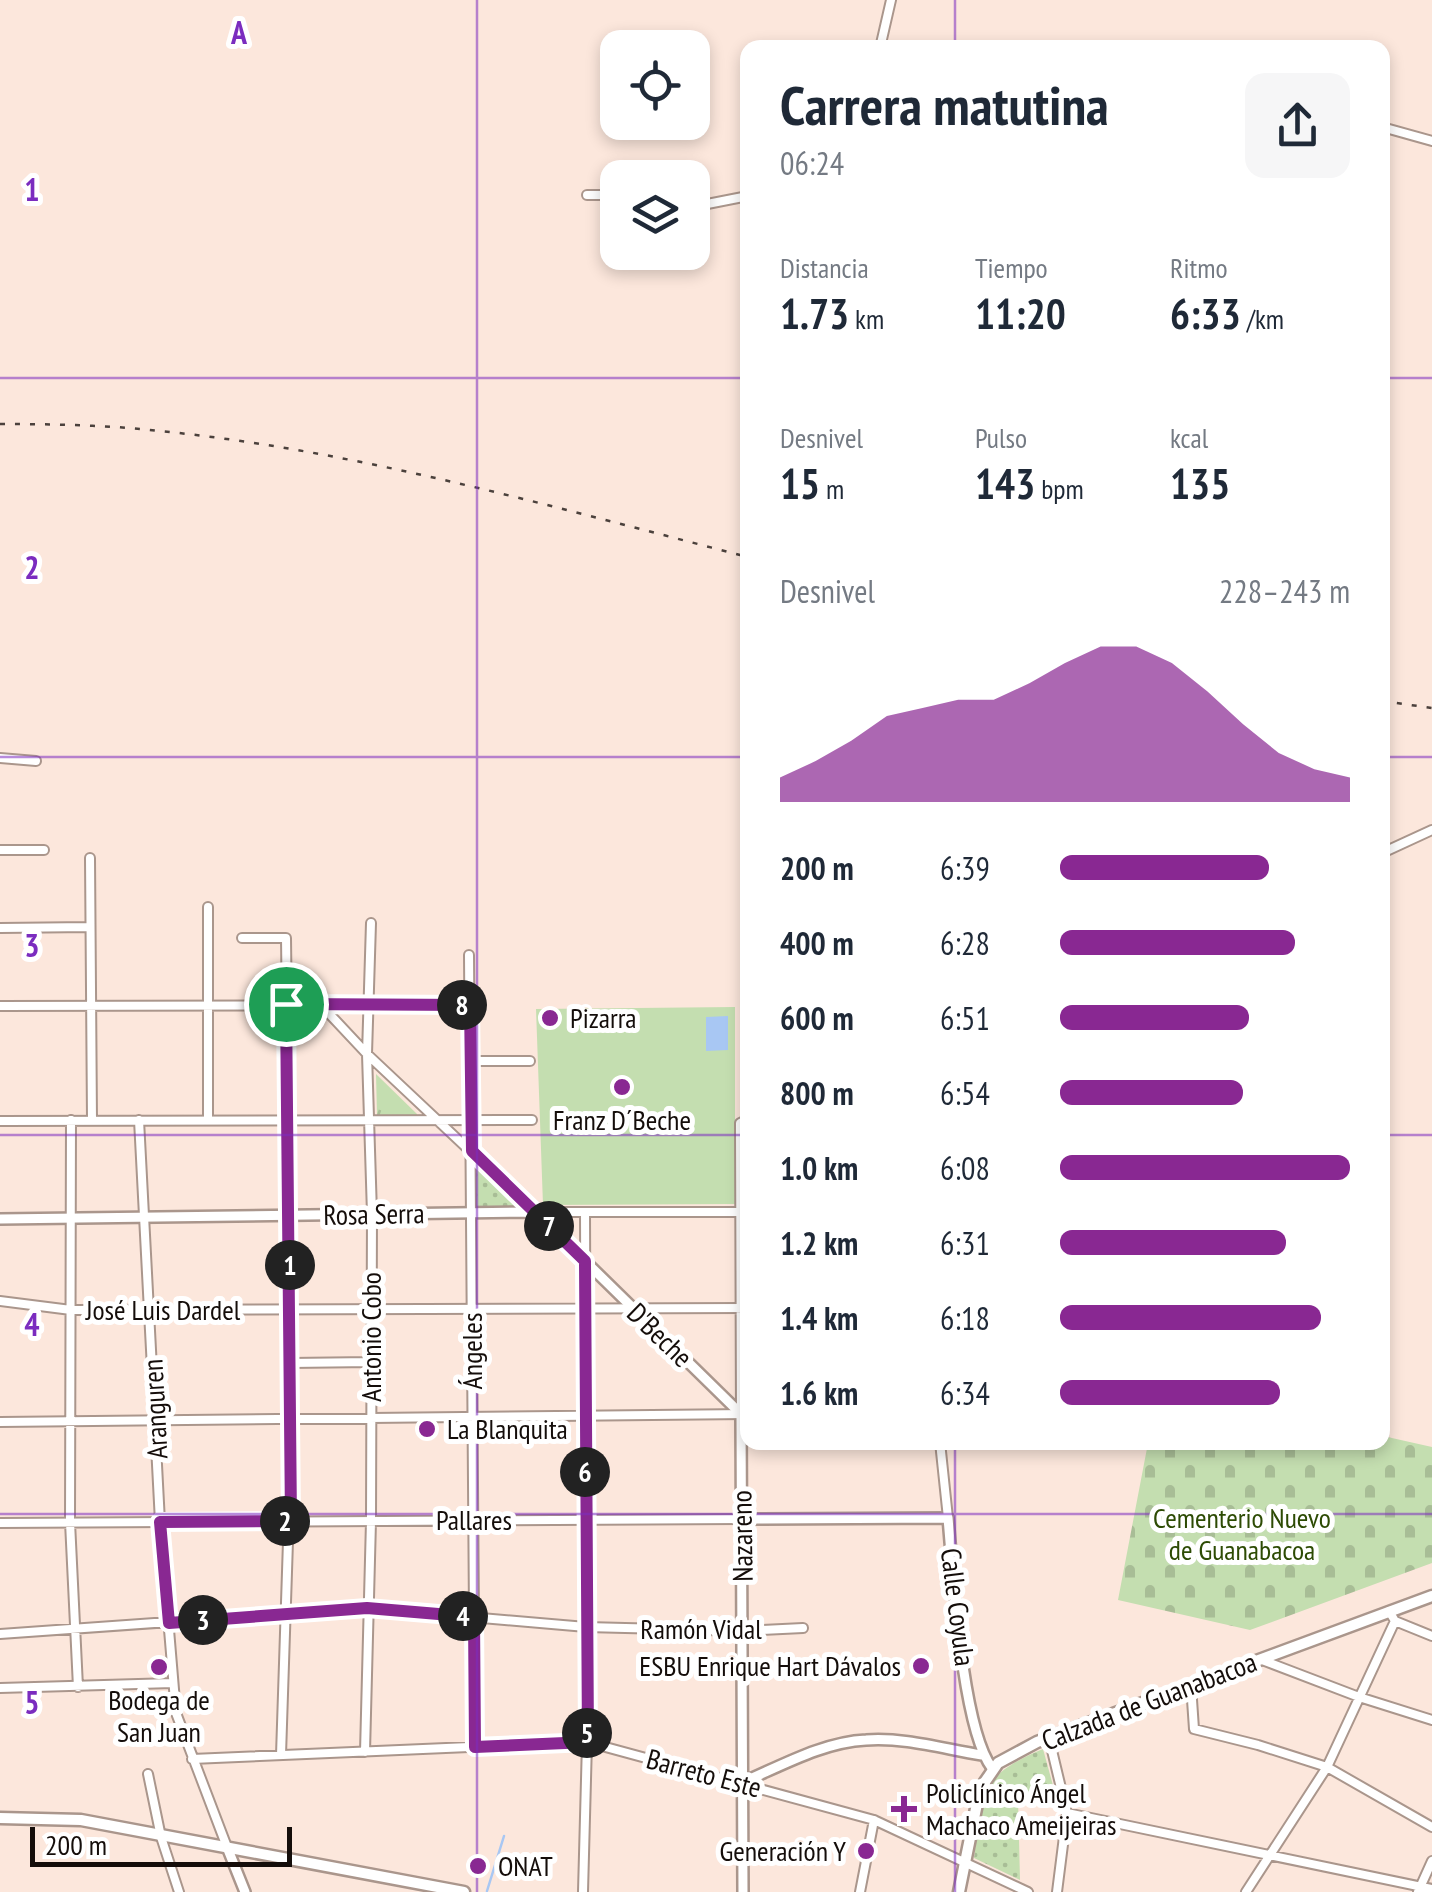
<!DOCTYPE html>
<html lang="es">
<meta charset="utf-8">
<style>
:root{--surface:#fff;--page:#f6f6f7;--text:#1f2937;--muted:#747a83;--accent:#892892}
body{margin:0;font-family:"PT Sans Narrow",sans-serif;background:var(--page);color:var(--text);height:100vh;display:flex;flex-direction:column;font-size:38px;white-space:nowrap}
*{box-sizing:border-box;margin:0}
p{font-size:32px;color:var(--muted)}
.icon{flex:none;width:55px;height:55px;fill:none;stroke:currentColor;stroke-width:2;stroke-linecap:round;stroke-linejoin:round}
.map{position:relative;flex:1;overflow:hidden}
.panel{position:absolute;left:740px;top:40px;width:650px;height:1410px;display:flex;flex-direction:column;background:var(--surface);border-radius:20px;box-shadow:0 5px 15px #0003}
.panel>*{flex:none}
.fabs{position:absolute;left:600px;top:30px;display:grid;gap:20px}
.fabs a{display:grid;place-items:center;width:110px;height:110px;border-radius:20px;background:var(--surface);box-shadow:0 5px 15px #0003;font-size:50px}
.scale{position:absolute;left:30px;bottom:25px;width:262px;box-sizing:border-box;padding-left:10px;border:5px solid #140d0a;border-top:0;font-size:28px;line-height:35px;white-space:nowrap;color:#140d0a;-webkit-text-stroke:8px #fff;paint-order:stroke}
.pin{position:absolute;display:grid;place-items:center;width:85px;height:85px;color:#fff;margin:-42px;border:5px solid #fff;border-radius:50%;box-shadow:0 2px 10px #0007}
.km{position:absolute;width:50px;height:50px;margin:-25px;border-radius:50%;background:#222;color:#fff;font-size:28px;line-height:50px;text-align:center}
.round{display:grid;place-items:center;flex:none;width:105px;height:105px;border-radius:20px;background:var(--page)}
.overview{display:flex;align-items:center;justify-content:space-between;height:170px;padding:0 40px}
h1{font-size:55px;font-weight:800;line-height:75px}
.figures{display:grid;grid-template-columns:repeat(3,1fr);gap:15px;height:170px;padding:10px 40px}
.figures div{display:grid;align-content:center}
.figures b{font-size:42px;font-weight:800}
.figures small{font-size:28px;font-weight:400}
.figures p{font-size:28px}
.chart{height:280px;padding:20px 40px}
.chart p{display:flex;justify-content:space-between}
.chart svg{width:100%;height:180px;margin-top:10px;fill:var(--accent);opacity:.7}
ul{padding:0 40px;list-style:none;font-size:32px}
li{display:grid;grid-template-columns:160px 120px 1fr;align-items:center;height:75px}
li i{height:25px;border-radius:12px;background:var(--accent)}
.map>svg:first-child{display:block}
.grass{fill:url(#grass-tufts)}
.cemetery{fill:url(#cemetery-stones)}
.park{fill:url(#park-dots)}
.pitch{fill:#c4deb0}
.water{fill:#a8c7f3}
.lines{fill:none;stroke-linecap:round;stroke-linejoin:round}
.stream{stroke:#a8c7f3;stroke-width:2.5}
.minor-casing{stroke:#aa968c;stroke-width:12}
.tertiary-casing{stroke:#aa968c;stroke-width:14}
.secondary-casing{stroke:#aa968c;stroke-width:15}
.minor{stroke:#fff;stroke-width:8}
.tertiary{stroke:#fff;stroke-width:9}
.secondary{stroke:#fff;stroke-width:10}
.rail{stroke:#4b413c;stroke-width:2.5;stroke-dasharray:5 10;stroke-linecap:butt}
.route-casing{stroke:#fff;stroke-width:20}
.route{stroke:#892892;stroke-width:12}
.grid{fill:none;stroke:#7b2cbf;stroke-width:2.5;stroke-opacity:0.55}
.poi-dot{fill:#892892;stroke:#fff;stroke-width:4}
.labels{text-anchor:middle;stroke-width:10;stroke-linejoin:round;paint-order:stroke}
.poi-label{font-size:28px;fill:#140d0a;stroke:#fff;text-anchor:start}
.street-label{font-size:28px;fill:#140d0a;stroke:#fff}
.park-label{font-size:28px;fill:#2d4b04;stroke:#fff}
.grid-label{font-size:32px;text-anchor:middle;font-weight:bold;fill:#7b2cbf;stroke:#fff;stroke-width:10;stroke-linejoin:round;paint-order:stroke}
</style>
<div class="map">
<svg width="1432" height="1892" viewBox="0 0 1432 1892">
<defs>
<pattern id="grass-tufts" width="24" height="20" patternUnits="userSpaceOnUse" patternTransform="scale(2.5)"><rect width="24" height="20" fill="#c4deb0"/><path d="M3 7l-1-3M5 7V3M7 7l1-3M15 17l-1-3M17 17v-4M19 17l1-3" fill="none" stroke="#a8bd96"/></pattern>
<pattern id="cemetery-stones" width="16" height="16" patternUnits="userSpaceOnUse" patternTransform="scale(2.5)"><rect width="16" height="16" fill="#c4deb0"/><path d="M2 7V4a2 2 0 0 1 4 0v3zM10 15v-3a2 2 0 0 1 4 0v3z" fill="#a8bd96"/></pattern>
<pattern id="park-dots" width="8" height="8" patternUnits="userSpaceOnUse" patternTransform="scale(2.5)"><rect width="8" height="8" fill="#c4deb0"/><path d="M2 2h.1M6 6h.1" fill="none" stroke="#a8bd96" stroke-width="1.8" stroke-linecap="round"/></pattern>
</defs>
<rect width="100%" height="100%" fill="#fce7dc"/>
<path class="grass" d="M 376,1074 L 417,1114 L 417,1115 L 377,1116 Z"/>
<path class="cemetery" d="M 1383,1436 L 1432,1447 L 1432,1563 L 1250,1630 L 1118,1600 L 1148,1443 L 1382,1442 Z"/>
<path class="park" d="M 474,1163 L 528,1210 L 475,1210 Z
M 1043,1749 L 1057,1800 L 1018,1798 L 1020,1880 L 974,1858 C 983,1793 978,1776 1043,1749 Z"/>
<path class="pitch" d="M 735,1007 L 735,1204 L 543,1205 L 536,1009 Z"/>
<path class="water" d="M 728,1016 L 728,1050 L 706,1051 L 706,1017 Z"/>
<g class="lines">
<path class="stream" d="M 487,1891 L 504,1836"/>
<g class="minor-casing">
<path id="minor" d="M 880,48 L 891,0
M 1382,127 L 1432,141
M 587,195 L 618,195
M 692,207 L 748,196
M 0,758 L 36,761
M 0,850 L 44,850
M 1382,853 L 1432,830
M 90,858 L 92,1120
M 0,928 L 90,927
M 242,938 L 286,938 L 292,1419 L 281,1755
M 469,955 L 475,1747
M 321,1005 L 367,1054 L 535,1212 L 748,1212
M 0,1006 L 470,1005
M 471,1061 L 530,1061
M 71,1120 L 70,1522 L 78,1687
M 139,1120 L 160,1522 L 176,1713 L 227,1847
M 208,1120 L 208,907
M 0,1121 L 532,1120
M 0,1301 L 71,1310 L 748,1308
M 290,1363 L 372,1362
M 741,1414 L 740,1123 L 748,1119
M 0,1422 L 748,1414
M 940,1442 L 948,1518
M 0,1523 L 742,1519
M 1395,1621 L 1432,1636
M 0,1634 L 367,1608 L 586,1627 L 743,1631 L 803,1628
M 1262,1660 L 1359,1697 L 1432,1720
M 1191,1685 L 1194,1729 L 1258,1745 L 1327,1767 L 1432,1827
M 0,1688 L 173,1683
M 1049,1738 L 1067,1813 L 1057,1892
M 365,1752 L 371,1521 L 372,1214 L 367,1054 L 371,923
M 192,1759 L 587,1742 L 874,1820 L 1028,1892
M 148,1774 L 161,1837 L 179,1892
M 1067,1813 L 1432,1889
M 583,1892 L 587,1742 L 585,1212
M 860,1892 L 874,1820
M 1246,1892 L 1327,1767 L 1395,1621 L 1389,1611
M 1418,1892 L 1432,1861"/>
</g>
<g class="tertiary-casing">
<path id="tertiary" d="M 0,1219 L 535,1212 L 741,1414 L 743,1892
M 742,1519 L 948,1518 C 953,1573 962,1729 992,1768
M 741,1783 C 781,1766 823,1742 866,1740 C 904,1737 944,1749 982,1755
M 227,1847 L 245,1892"/>
</g>
<g class="secondary-casing">
<path id="secondary" d="M 0,1818 L 81,1820 L 464,1892
M 959,1892 L 980,1789 L 998,1763 L 1037,1742 L 1432,1596"/>
</g>
<use href="#minor" class="minor"/>
<use href="#tertiary" class="tertiary"/>
<use href="#secondary" class="secondary"/>
<path class="rail" d="M 0,424 C 53,424 107,425 160,431 C 360,451 553,507 748,557
M 1382,701 L 1432,708"/>
</g>
<g class="lines">
<g class="route-casing">
<path id="route" d="M 286,1004 L 470,1005 L 472,1151 L 585,1261 L 588,1742 L 475,1747 L 474,1617 L 367,1608 L 169,1623 L 160,1522 L 291,1521 Z"/>
</g>
<use href="#route" class="route"/>
</g>
<path class="grid" d="M 477,0 L 477,1892M 955,0 L 955,48M 0,378 L 748,378M 1382,378 L 1432,378M 0,757 L 748,757M 1382,757 L 1432,757M 0,1135 L 748,1135M 1382,1135 L 1432,1135M 955,1442 L 955,1892M 0,1514 L 1432,1514"/>
<g class="poi-dot">
<circle cx="550" cy="1018" r="10"/>
<circle cx="622" cy="1087" r="10"/>
<circle cx="427" cy="1429" r="10"/>
<circle cx="921" cy="1666" r="10"/>
<circle cx="159" cy="1667" r="10"/>
<path d="M899 1794h10v10h10v10h-10v10h-10v-10h-10v-10h10z"/>
<circle cx="866" cy="1851" r="10"/>
<circle cx="478" cy="1866" r="10"/>
</g>
<g class="labels">
<g class="poi-label">
<text x="570" y="1028">Pizarra</text>
<text x="622" y="1130" text-anchor="middle">Franz D´Beche</text>
<text x="447" y="1439">La Blanquita</text>
<text x="901" y="1676" text-anchor="end">ESBU Enrique Hart Dávalos</text>
<text x="159" y="1710" text-anchor="middle">Bodega de<tspan x="159" dy="32">San Juan</tspan></text>
<text x="926" y="1803">Policlínico Ángel<tspan x="926" dy="32">Machaco Ameijeiras</tspan></text>
<text x="846" y="1861" text-anchor="end">Generación Y</text>
<text x="498" y="1876">ONAT</text>
</g>
<g class="street-label">
<text transform="translate(374 1214) rotate(-1)" y="10">Rosa Serra</text>
<text x="163" y="1320">José Luis Dardel</text>
<text transform="translate(660 1335) rotate(44)" y="10">D'Beche</text>
<text transform="translate(371 1337) rotate(-90)" y="10">Antonio Cobo</text>
<text transform="translate(472 1351) rotate(-90)" y="10">Ángeles</text>
<text transform="translate(155 1409) rotate(-93)" y="10">Aranguren</text>
<text x="474" y="1530">Pallares</text>
<text transform="translate(742 1536) rotate(-91)" y="10">Nazareno</text>
<text transform="translate(958 1607) rotate(83)" y="10">Calle Coyula</text>
<text x="701" y="1639">Ramón Vidal</text>
<text transform="translate(1149 1701) rotate(-21)" y="10">Calzada de Guanabacoa</text>
<text transform="translate(704 1773) rotate(15)" y="10">Barreto Este</text>
</g>
<g class="park-label">
<text x="1242" y="1528">Cementerio Nuevo<tspan x="1242" dy="32">de Guanabacoa</tspan></text>
</g>
</g>
<g class="grid-label">
<text x="239" y="44">A</text>
<text x="32" y="201">1</text>
<text x="32" y="579">2</text>
<text x="32" y="957">3</text>
<text x="32" y="1336">4</text>
<text x="32" y="1714">5</text>
</g>
</svg>
<div class="fabs">
<a><svg class="icon" aria-label="locate" viewBox="0 0 24 24"><circle cx="12" cy="12" r="6"/><path d="M12 2v4M12 18v4M2 12h4M18 12h4"/></svg></a>
<a><svg class="icon" aria-label="layers" viewBox="0 0 24 24"><path d="M12 4l9 5-9 5-9-5zM3 14l9 5 9-5"/></svg></a>
</div>
<div class="scale">200 m</div>
<div class="pin" style="left:286px;top:1004px;background:#1e9e55"><svg class="icon" aria-label="arrive" viewBox="0 0 24 24"><path d="M6 21V4h12l-3 4 3 4H6"/></svg></div>
<b class="km" style="left:290px;top:1265px">1</b>
<b class="km" style="left:285px;top:1521px">2</b>
<b class="km" style="left:203px;top:1620px">3</b>
<b class="km" style="left:463px;top:1616px">4</b>
<b class="km" style="left:587px;top:1733px">5</b>
<b class="km" style="left:585px;top:1472px">6</b>
<b class="km" style="left:549px;top:1226px">7</b>
<b class="km" style="left:462px;top:1005px">8</b>
<section class="panel">
<div class="overview"><div><h1>Carrera matutina</h1><p>06:24</p></div><a class="round"><svg class="icon" aria-label="share" viewBox="0 0 24 24"><path d="M12 15V3M7 8l5-5 5 5M5 13v7h14v-7"/></svg></a></div>
<div class="figures">
<div><p>Distancia</p><b>1.73<small> km</small></b></div>
<div><p>Tiempo</p><b>11:20</b></div>
<div><p>Ritmo</p><b>6:33<small> /km</small></b></div>
</div>
<div class="figures">
<div><p>Desnivel</p><b>15<small> m</small></b></div>
<div><p>Pulso</p><b>143<small> bpm</small></b></div>
<div><p>kcal</p><b>135</b></div>
</div>
<div class="chart"><p><span>Desnivel</span>228–243 m</p>
<svg viewBox="0 0 160 44" preserveAspectRatio="none"><path d="M0 44V38L10 34L20 29L30 23L40 21L50 19L60 19L70 15L80 10L90 6L100 6L110 10L120 17L130 25L140 32L150 36L160 38V44z"/></svg>
</div>
<ul>
<li><b>200 m</b>6:39<i style="width:72%"></i></li>
<li><b>400 m</b>6:28<i style="width:81%"></i></li>
<li><b>600 m</b>6:51<i style="width:65%"></i></li>
<li><b>800 m</b>6:54<i style="width:63%"></i></li>
<li><b>1.0 km</b>6:08<i style="width:100%"></i></li>
<li><b>1.2 km</b>6:31<i style="width:78%"></i></li>
<li><b>1.4 km</b>6:18<i style="width:90%"></i></li>
<li><b>1.6 km</b>6:34<i style="width:76%"></i></li>
</ul>
</section>
</div>
